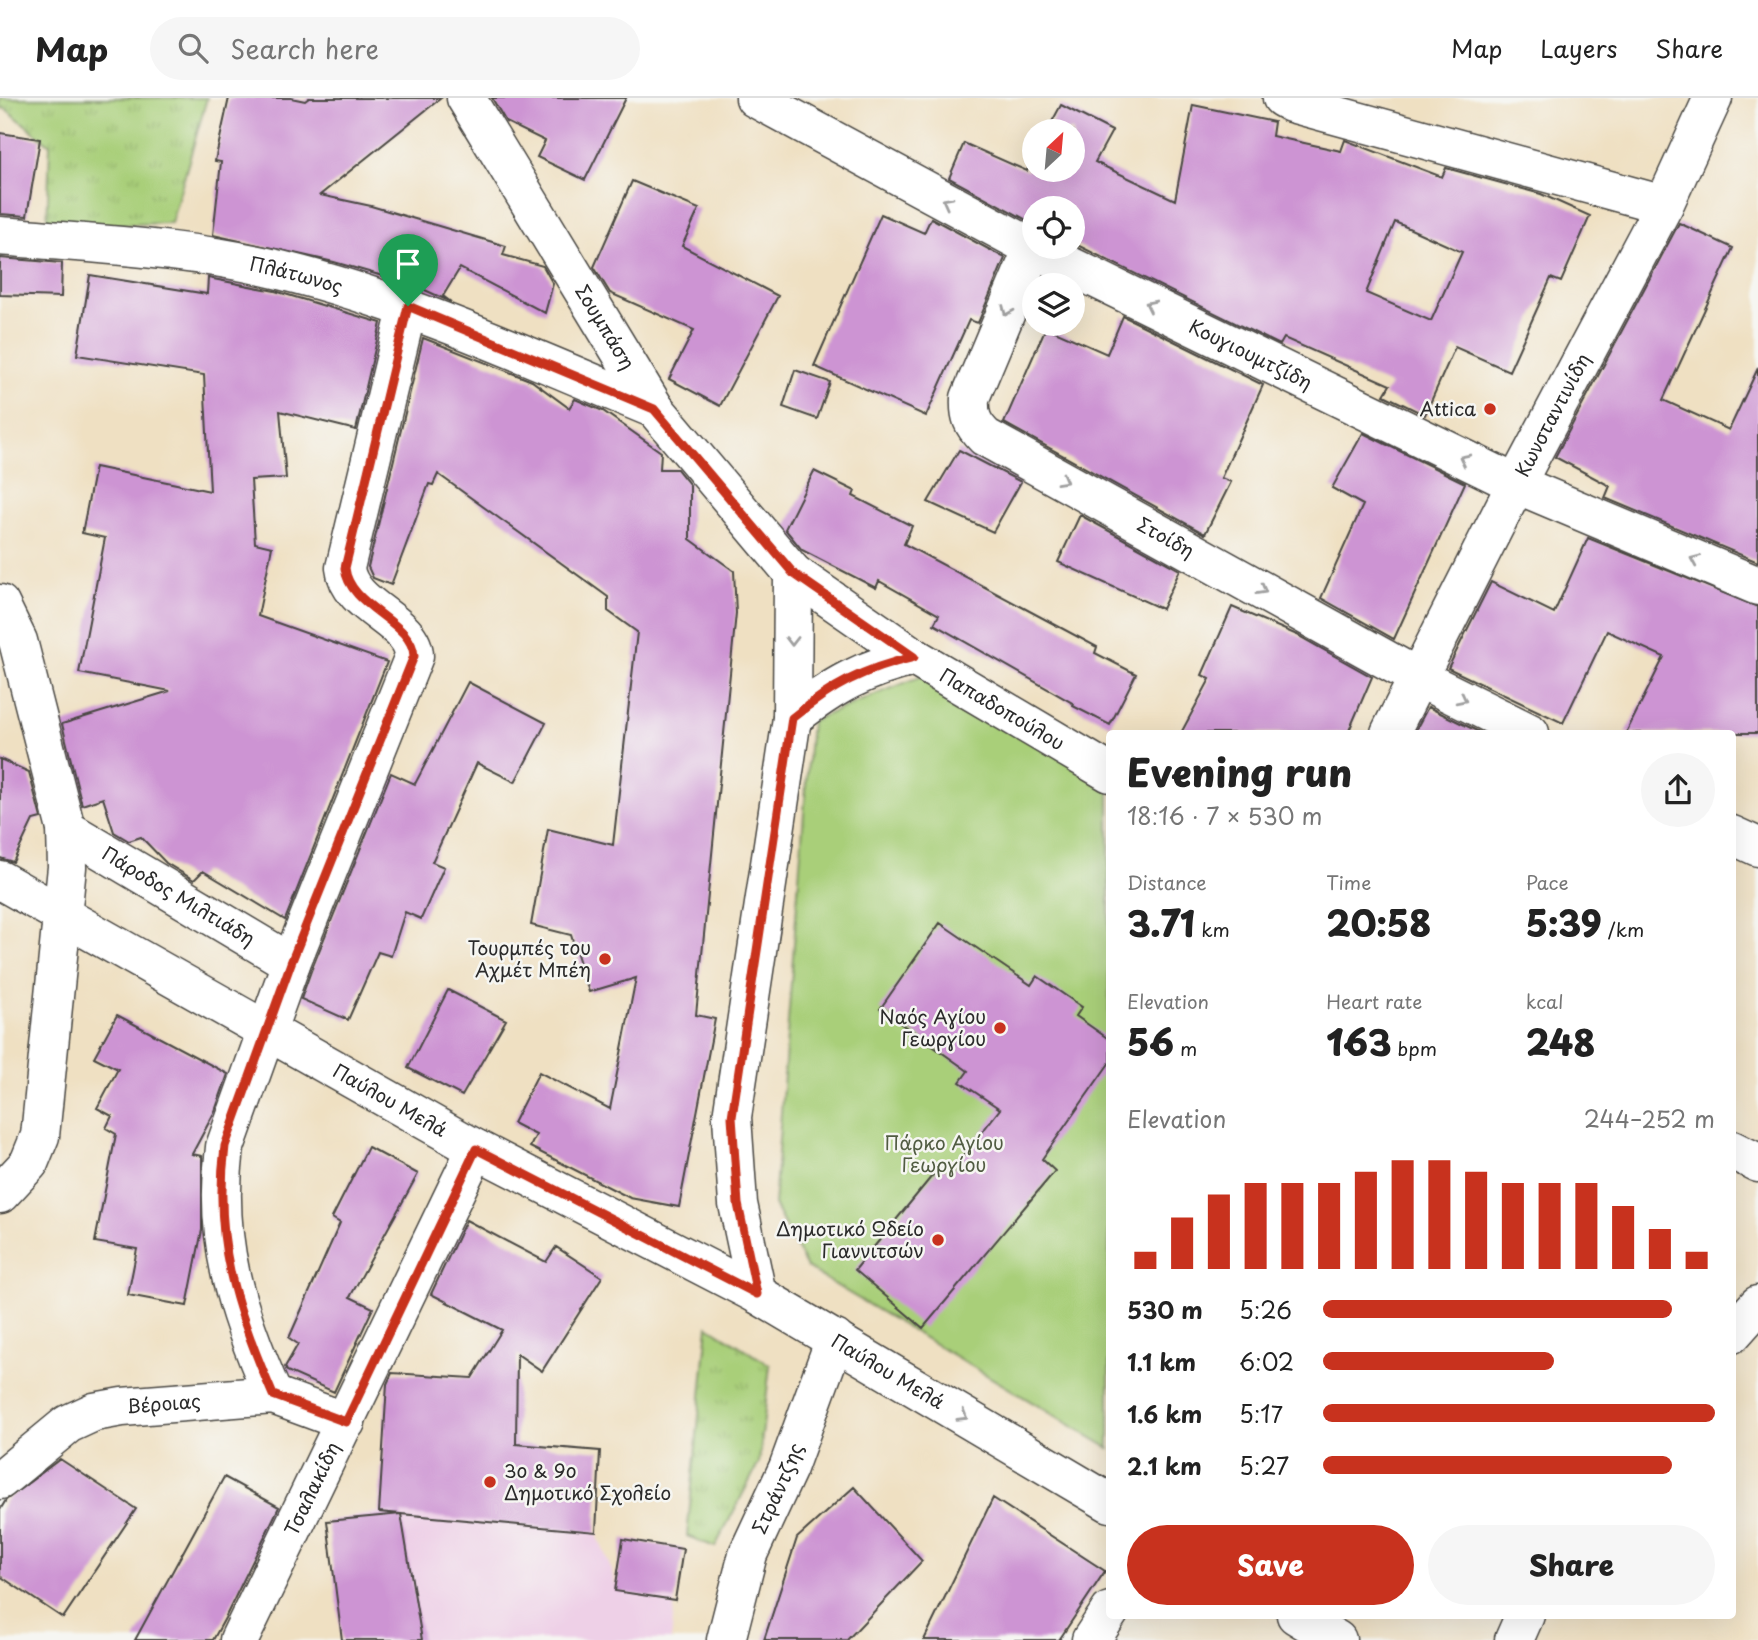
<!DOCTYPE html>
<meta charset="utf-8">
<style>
:root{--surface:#fff;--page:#f6f6f6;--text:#222;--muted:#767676;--line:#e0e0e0;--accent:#c8321e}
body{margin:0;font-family:"Playpen Sans",sans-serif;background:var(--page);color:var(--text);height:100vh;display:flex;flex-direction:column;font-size:26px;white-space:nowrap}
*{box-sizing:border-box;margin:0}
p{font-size:23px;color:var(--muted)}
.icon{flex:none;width:38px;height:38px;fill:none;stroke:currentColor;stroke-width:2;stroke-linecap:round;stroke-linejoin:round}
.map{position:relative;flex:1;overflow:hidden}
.drawer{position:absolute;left:1106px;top:632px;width:630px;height:889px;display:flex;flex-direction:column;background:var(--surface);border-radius:7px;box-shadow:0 7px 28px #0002}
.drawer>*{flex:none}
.needle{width:46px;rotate:26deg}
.tools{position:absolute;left:1022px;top:21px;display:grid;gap:14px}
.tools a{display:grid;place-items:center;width:63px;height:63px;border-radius:50%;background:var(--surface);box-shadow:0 7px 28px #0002;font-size:35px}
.pin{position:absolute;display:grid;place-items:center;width:60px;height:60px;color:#fff;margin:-72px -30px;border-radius:50% 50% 50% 0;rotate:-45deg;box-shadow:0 0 7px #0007}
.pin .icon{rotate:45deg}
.round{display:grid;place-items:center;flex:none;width:74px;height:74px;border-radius:37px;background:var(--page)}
.overview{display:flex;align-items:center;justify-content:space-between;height:119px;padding:0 21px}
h1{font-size:38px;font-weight:800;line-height:52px}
.figures{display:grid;grid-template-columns:repeat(3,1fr);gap:10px;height:119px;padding:7px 21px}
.figures div{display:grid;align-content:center}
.figures b{font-size:35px;font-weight:800}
.figures small{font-size:19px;font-weight:400}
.figures p{font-size:19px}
.chart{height:196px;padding:14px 21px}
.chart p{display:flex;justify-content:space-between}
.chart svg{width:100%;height:126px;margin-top:7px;stroke:var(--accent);stroke-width:6}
.primary-button{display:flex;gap:14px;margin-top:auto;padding:14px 21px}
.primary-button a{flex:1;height:80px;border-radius:42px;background:var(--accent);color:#fff;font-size:28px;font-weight:800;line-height:80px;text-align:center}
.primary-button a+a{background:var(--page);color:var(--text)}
ul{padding:0 21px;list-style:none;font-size:23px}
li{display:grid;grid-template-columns:112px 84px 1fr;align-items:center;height:52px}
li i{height:18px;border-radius:9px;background:var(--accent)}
header{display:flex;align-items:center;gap:42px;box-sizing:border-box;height:98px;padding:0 35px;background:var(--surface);border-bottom:2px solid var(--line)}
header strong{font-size:33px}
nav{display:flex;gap:38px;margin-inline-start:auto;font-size:24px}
.search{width:490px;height:63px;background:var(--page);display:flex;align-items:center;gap:18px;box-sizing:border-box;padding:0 24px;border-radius:38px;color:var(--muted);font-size:26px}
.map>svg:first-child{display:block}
.built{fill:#eed0e7}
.grass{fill:url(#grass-tufts);stroke:#6a7d52;stroke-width:2}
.park{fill:#a9cf79;stroke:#6a7d52;stroke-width:2}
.building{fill:#cd94d3;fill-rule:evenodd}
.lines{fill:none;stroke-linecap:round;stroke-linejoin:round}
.minor-casing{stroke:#484642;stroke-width:41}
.minor{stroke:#fff;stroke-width:38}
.oneway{stroke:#a0a0a0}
.route-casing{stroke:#fff;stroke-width:14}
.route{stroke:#c8321e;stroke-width:9}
.poi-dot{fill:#c8321e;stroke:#f6f6f2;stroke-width:2.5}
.labels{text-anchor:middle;stroke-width:5;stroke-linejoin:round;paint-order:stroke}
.street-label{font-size:19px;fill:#2b2b2b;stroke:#f6f6f2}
.poi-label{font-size:19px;fill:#2b2b2b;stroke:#f6f6f2;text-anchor:end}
.park-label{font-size:19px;fill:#515c42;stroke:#f6f6f2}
</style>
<header>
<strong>Map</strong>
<div class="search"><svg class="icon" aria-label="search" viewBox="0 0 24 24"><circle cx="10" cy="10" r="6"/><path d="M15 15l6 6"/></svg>Search here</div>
<nav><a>Map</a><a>Layers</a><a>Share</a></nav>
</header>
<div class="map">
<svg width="1758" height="1542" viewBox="0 0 1758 1542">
<defs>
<pattern id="grass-tufts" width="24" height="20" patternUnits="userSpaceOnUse" patternTransform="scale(1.75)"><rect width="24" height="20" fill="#a9cf79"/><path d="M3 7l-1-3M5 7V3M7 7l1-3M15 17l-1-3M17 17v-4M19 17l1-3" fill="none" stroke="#92b269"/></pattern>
</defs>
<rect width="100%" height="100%" fill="#f6f6f2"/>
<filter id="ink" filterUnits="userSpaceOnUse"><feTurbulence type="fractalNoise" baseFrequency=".0143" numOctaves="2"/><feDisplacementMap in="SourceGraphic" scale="14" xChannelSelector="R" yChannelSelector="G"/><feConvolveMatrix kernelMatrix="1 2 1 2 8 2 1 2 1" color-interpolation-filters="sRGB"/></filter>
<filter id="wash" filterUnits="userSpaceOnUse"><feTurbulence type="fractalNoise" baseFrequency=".00686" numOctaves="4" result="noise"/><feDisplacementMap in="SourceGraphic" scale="28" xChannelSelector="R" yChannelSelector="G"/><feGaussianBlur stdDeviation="1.57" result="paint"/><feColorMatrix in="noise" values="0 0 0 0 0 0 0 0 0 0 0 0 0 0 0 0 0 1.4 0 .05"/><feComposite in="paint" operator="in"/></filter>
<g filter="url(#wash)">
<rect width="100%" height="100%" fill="#efe0c2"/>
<path class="built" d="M 395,1275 L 516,1283 L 516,1346 L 600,1353 L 596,1434 L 612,1473 L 615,1493 L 675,1502 L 671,1542 L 342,1542 L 327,1423 L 379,1414 L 384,1331 Z"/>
<path class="grass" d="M 0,0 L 207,0 L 171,125 L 47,129 L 50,47 L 6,11 L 0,10 Z
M 708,1228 L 770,1267 L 759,1365 L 715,1449 L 687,1438 Z"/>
<path class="park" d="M 924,577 L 1109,689 L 1109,1350 L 807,1170 L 774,1107 L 811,623 Z"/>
<g id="blocks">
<path class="building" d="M 229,0 L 291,0 L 305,3 L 309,0 L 441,0 L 320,97 L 371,108 L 506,148 L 503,157 L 543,168 L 553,186 L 545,215 L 460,170 L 443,198 L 451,204 L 414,187 L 334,164 L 213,137 L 221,64 L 215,63 Z
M 492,0 L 626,0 L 585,82 L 537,59 L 545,43 L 506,24 Z
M 1061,7 L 1112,33 L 1095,64 L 1175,102 L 1193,7 L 1274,24 L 1272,38 L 1341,53 L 1345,42 L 1442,79 L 1446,70 L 1541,96 L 1590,118 L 1561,184 L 1551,180 L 1509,273 L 1455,249 L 1425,317 L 1384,297 L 1390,287 L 1284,240 L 1280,247 L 1073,145 L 1073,110 L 1034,110 L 1034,126 L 949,80 L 964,45 L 1027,73 L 1034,58 L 1034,72 L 1073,72 L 1073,33 L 1047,33 ZM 1395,124 L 1462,154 L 1431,223 L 1366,195 Z
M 0,35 L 40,41 L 27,118 L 0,116 Z
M 632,83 L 699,111 L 682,148 L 778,198 L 720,308 L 669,281 L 694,232 L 610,195 L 594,169 Z
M 881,116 L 924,135 L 931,120 L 1005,160 L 978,225 L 969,222 L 926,318 L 814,268 Z
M 1679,125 L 1733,150 L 1663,302 L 1729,332 L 1758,270 L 1758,464 L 1605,400 L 1610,388 L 1555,359 Z
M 0,160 L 62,165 L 61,199 L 0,197 Z
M 90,177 L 207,196 L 208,180 L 275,193 L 381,225 L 356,332 L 280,313 L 286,380 L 251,382 L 255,445 L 272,449 L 258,518 L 387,564 L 285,822 L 203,773 L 194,782 L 166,765 L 141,739 L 129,743 L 114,734 L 103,700 L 82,707 L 62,626 L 170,593 L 79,575 L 105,440 L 82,435 L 95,369 L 210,393 L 204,277 L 77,257 Z
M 1123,218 L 1263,287 L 1221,380 L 1231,384 L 1205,436 L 1004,325 L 1046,229 L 1107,256 Z
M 423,240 L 532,283 L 569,310 L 575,301 L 603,313 L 661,354 L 660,371 L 677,371 L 690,387 L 690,441 L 734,473 L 736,515 L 696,917 L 715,921 L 679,1109 L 630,1100 L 530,1049 L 536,1037 L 513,1025 L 539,974 L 610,1011 L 636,880 L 589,894 L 571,837 L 531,827 L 548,731 L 613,747 L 637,534 L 608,513 L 608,499 L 438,376 L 433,387 L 429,386 L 391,487 L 373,480 L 368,469 Z
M 795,272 L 830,284 L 817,321 L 783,309 Z
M 1363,335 L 1465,385 L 1394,541 L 1321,500 L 1363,407 L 1332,390 Z
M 959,352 L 1021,384 L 993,434 L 928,404 Z
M 814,373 L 855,393 L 853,398 L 912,428 L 904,446 L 1097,549 L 1095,555 L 1136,576 L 1110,627 L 1073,608 L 1074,606 L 934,526 L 939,517 L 879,483 L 876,490 L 802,452 L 785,431 Z
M 1080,417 L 1180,472 L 1162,511 L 1058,464 Z
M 1588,440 L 1758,509 L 1758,635 L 1626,635 L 1664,559 L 1607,533 L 1563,625 L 1448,570 L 1491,484 L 1554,515 Z
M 1232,509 L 1297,537 L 1372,579 L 1348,635 L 1181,635 L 1210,581 L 1202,577 Z
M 468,584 L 546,625 L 515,684 L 477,665 L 432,764 L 444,769 L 421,821 L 405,814 L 391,858 L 378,854 L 348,922 L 301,901 L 311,873 L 391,675 L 415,686 Z
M 1428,609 L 1481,635 L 1414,635 Z
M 0,661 L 29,674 L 41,720 L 33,722 L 13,764 L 0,760 Z
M 940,825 L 1031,887 L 1037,878 L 1082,909 L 1076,918 L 1110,942 L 1110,964 L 1042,1061 L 1055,1073 L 923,1230 L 855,1172 L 941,1067 L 950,1075 L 1000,1011 L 960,984 L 968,973 L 880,911 Z
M 448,892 L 506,922 L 462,998 L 408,970 Z
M 117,917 L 228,976 L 215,1013 L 192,1056 L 202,1058 L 202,1132 L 187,1208 L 128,1197 L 137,1151 L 95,1144 L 116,1036 L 106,1030 L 112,1018 L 97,1010 L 118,971 L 94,959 Z
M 368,1049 L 418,1076 L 350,1199 L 373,1210 L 334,1294 L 287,1273 L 285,1269 L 298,1246 L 289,1240 L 340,1125 L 332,1120 Z
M 466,1122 L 546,1164 L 556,1149 L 602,1179 L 542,1273 L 517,1256 L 516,1346 L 600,1353 L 596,1434 L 379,1414 L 387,1286 L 392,1275 L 472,1280 L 502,1232 L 431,1196 Z
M 60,1361 L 136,1411 L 63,1520 L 0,1478 L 0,1412 L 6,1402 Z
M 224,1379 L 279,1409 L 225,1520 L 213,1542 L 135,1542 Z
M 854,1389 L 922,1463 L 847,1542 L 764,1542 L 797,1440 Z
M 993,1400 L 1105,1473 L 1059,1542 L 924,1542 Z
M 401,1416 L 422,1542 L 342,1542 L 327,1423 Z
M 623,1441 L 683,1451 L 675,1502 L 615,1493 Z"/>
</g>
</g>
<g filter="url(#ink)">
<use href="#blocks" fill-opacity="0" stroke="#484642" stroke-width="2"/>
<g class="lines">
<g class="minor-casing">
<g id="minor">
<path id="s1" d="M 466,0 L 655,311 L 793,475 L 914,559 L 1110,675"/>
<path id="s2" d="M 755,0 L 1033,150 L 1516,386 L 1758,488"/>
<path d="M 1282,0 L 1291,5 L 1664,107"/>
<path id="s3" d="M 0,138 C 92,146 191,150 280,172 C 411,204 531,260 655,311"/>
<path id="s4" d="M 1033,150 L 970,300 C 969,318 972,326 985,339 L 1419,580 L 1530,635"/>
<path d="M 0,506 L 18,543 L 66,731 L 67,769 L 40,1038 L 29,1065 L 0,1096"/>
<path d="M 792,620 C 834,587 863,571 914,559"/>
<path id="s5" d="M 1390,635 L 1516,386 L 1664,107 L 1713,0"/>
<path id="s6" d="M 66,731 L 291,865"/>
<path d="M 1732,737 L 1758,749"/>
<path id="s7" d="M 0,782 L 476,1051 L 757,1196 L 1110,1405"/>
<path d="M 1732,1052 L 1758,1065"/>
<path d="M 757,1196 L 738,1106 L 732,1019 L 792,620 L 793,475"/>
<path d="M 1732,1236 L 1758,1207"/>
<path d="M 273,1297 C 236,1213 213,1142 225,1049 L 291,865 L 414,558 C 414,523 349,510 345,470 L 408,208"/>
<path id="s8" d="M 0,1382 L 68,1326 L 94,1314 L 122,1309 L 273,1297 L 346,1324"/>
<path d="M 1296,1517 L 1337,1542"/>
<path id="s9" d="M 239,1542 L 476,1051"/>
<path id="s10" d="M 726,1542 L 748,1456 L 788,1370 L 835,1241"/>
<path d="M 1091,1542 L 1110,1513"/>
<path d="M 1514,1542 L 1525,1517"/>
</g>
</g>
<use href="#minor" class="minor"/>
</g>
<defs><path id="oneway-chevron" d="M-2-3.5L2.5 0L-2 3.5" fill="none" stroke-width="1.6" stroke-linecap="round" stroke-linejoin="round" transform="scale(1.75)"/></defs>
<g class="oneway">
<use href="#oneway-chevron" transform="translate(947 104) rotate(-152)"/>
<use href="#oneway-chevron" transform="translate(1150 207) rotate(-154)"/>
<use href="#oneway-chevron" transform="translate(1007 213) rotate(113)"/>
<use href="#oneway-chevron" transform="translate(1464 361) rotate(-154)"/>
<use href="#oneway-chevron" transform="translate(1063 382) rotate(29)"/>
<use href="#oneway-chevron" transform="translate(1695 462) rotate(-157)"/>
<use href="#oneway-chevron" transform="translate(1262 492) rotate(29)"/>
<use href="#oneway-chevron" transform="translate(792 543) rotate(90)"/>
<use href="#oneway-chevron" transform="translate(1462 601) rotate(27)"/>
<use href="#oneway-chevron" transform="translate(963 1318) rotate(31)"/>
</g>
</g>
<g class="lines" filter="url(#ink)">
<g class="route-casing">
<path id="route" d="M 408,208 L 654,311 L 793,475 L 914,559 C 863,571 833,587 792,620 L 732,1019 L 738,1106 L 757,1196 L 476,1051 L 346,1324 L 273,1297 C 236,1212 213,1142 225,1048 L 291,865 L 414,558 C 413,523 349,510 345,470 Z"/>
</g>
<use href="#route" class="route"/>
</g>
<g class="poi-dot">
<circle cx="1490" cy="311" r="7"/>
<circle cx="605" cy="861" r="7"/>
<circle cx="1000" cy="930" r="7"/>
<circle cx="938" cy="1142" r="7"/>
<circle cx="490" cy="1384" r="7"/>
</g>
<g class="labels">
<g class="street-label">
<text dy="7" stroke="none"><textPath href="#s3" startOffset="299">Πλάτωνος</textPath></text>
<text dy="7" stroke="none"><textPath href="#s1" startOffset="268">Σουμπάση</textPath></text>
<text dy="7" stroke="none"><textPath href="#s2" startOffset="558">Κουγιουμτζίδη</textPath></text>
<text dy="7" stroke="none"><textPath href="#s5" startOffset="357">Κωνσταντινίδη</textPath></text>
<text dy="7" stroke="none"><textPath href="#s4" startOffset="413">Στοίδη</textPath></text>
<text dy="7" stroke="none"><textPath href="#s1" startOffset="828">Παπαδοπούλου</textPath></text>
<text dy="7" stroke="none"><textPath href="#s6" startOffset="131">Πάροδος Μιλτιάδη</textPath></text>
<text dy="7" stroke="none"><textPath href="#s7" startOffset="448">Παύλου Μελά</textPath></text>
<text dy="7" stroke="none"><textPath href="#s7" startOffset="1015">Παύλου Μελά</textPath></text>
<text dy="7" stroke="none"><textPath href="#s8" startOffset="187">Βέροιας</textPath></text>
<text dy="7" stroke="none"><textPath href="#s10" startOffset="161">Στράντζης</textPath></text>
<text dy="7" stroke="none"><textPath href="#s9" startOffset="168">Τσαλακίδη</textPath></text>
</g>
<g class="poi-label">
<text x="1476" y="318">Attica</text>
<text x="591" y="857">Τουρμπές του<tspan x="591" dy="22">Αχμέτ Μπέη</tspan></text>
<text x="986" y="926">Ναός Αγίου<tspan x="986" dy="22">Γεωργίου</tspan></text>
<text x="924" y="1138">Δημοτικό Ωδείο<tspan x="924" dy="22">Γιαννιτσών</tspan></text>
<text x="504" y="1380" text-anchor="start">3ο &amp; 9ο<tspan x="504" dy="22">Δημοτικό Σχολείο</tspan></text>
</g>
<g class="park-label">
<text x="944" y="1052">Πάρκο Αγίου<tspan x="944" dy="22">Γεωργίου</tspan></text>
</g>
</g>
</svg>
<div class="tools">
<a><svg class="needle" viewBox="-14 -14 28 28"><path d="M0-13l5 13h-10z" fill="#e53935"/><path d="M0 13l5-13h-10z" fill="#767676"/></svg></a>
<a><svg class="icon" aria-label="locate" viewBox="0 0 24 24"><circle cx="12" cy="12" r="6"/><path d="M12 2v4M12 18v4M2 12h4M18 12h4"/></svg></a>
<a><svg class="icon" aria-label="layers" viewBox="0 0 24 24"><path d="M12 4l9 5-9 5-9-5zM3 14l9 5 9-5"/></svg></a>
</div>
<div class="pin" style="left:408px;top:208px;background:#1e9e55"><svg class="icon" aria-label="arrive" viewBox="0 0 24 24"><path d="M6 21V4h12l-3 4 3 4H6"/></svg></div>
<section class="drawer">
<div class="overview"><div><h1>Evening run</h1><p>18:16 · 7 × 530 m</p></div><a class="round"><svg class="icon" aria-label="share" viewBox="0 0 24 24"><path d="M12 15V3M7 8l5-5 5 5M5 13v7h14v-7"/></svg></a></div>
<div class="figures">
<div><p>Distance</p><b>3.71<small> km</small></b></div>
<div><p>Time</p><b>20:58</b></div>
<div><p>Pace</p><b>5:39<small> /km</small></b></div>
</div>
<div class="figures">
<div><p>Elevation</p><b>56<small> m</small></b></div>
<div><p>Heart rate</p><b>163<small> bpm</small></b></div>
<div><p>kcal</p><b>248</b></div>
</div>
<div class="chart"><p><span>Elevation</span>244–252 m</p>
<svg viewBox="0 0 160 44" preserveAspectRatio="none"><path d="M5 44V38M15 44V26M25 44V18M35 44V14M45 44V14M55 44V14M65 44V10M75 44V6M85 44V6M95 44V10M105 44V14M115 44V14M125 44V14M135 44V22M145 44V30M155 44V38"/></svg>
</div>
<ul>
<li><b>530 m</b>5:26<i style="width:89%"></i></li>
<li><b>1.1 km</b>6:02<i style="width:59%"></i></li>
<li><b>1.6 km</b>5:17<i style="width:100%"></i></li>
<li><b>2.1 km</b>5:27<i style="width:89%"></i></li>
</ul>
<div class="primary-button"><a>Save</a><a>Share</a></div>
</section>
</div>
